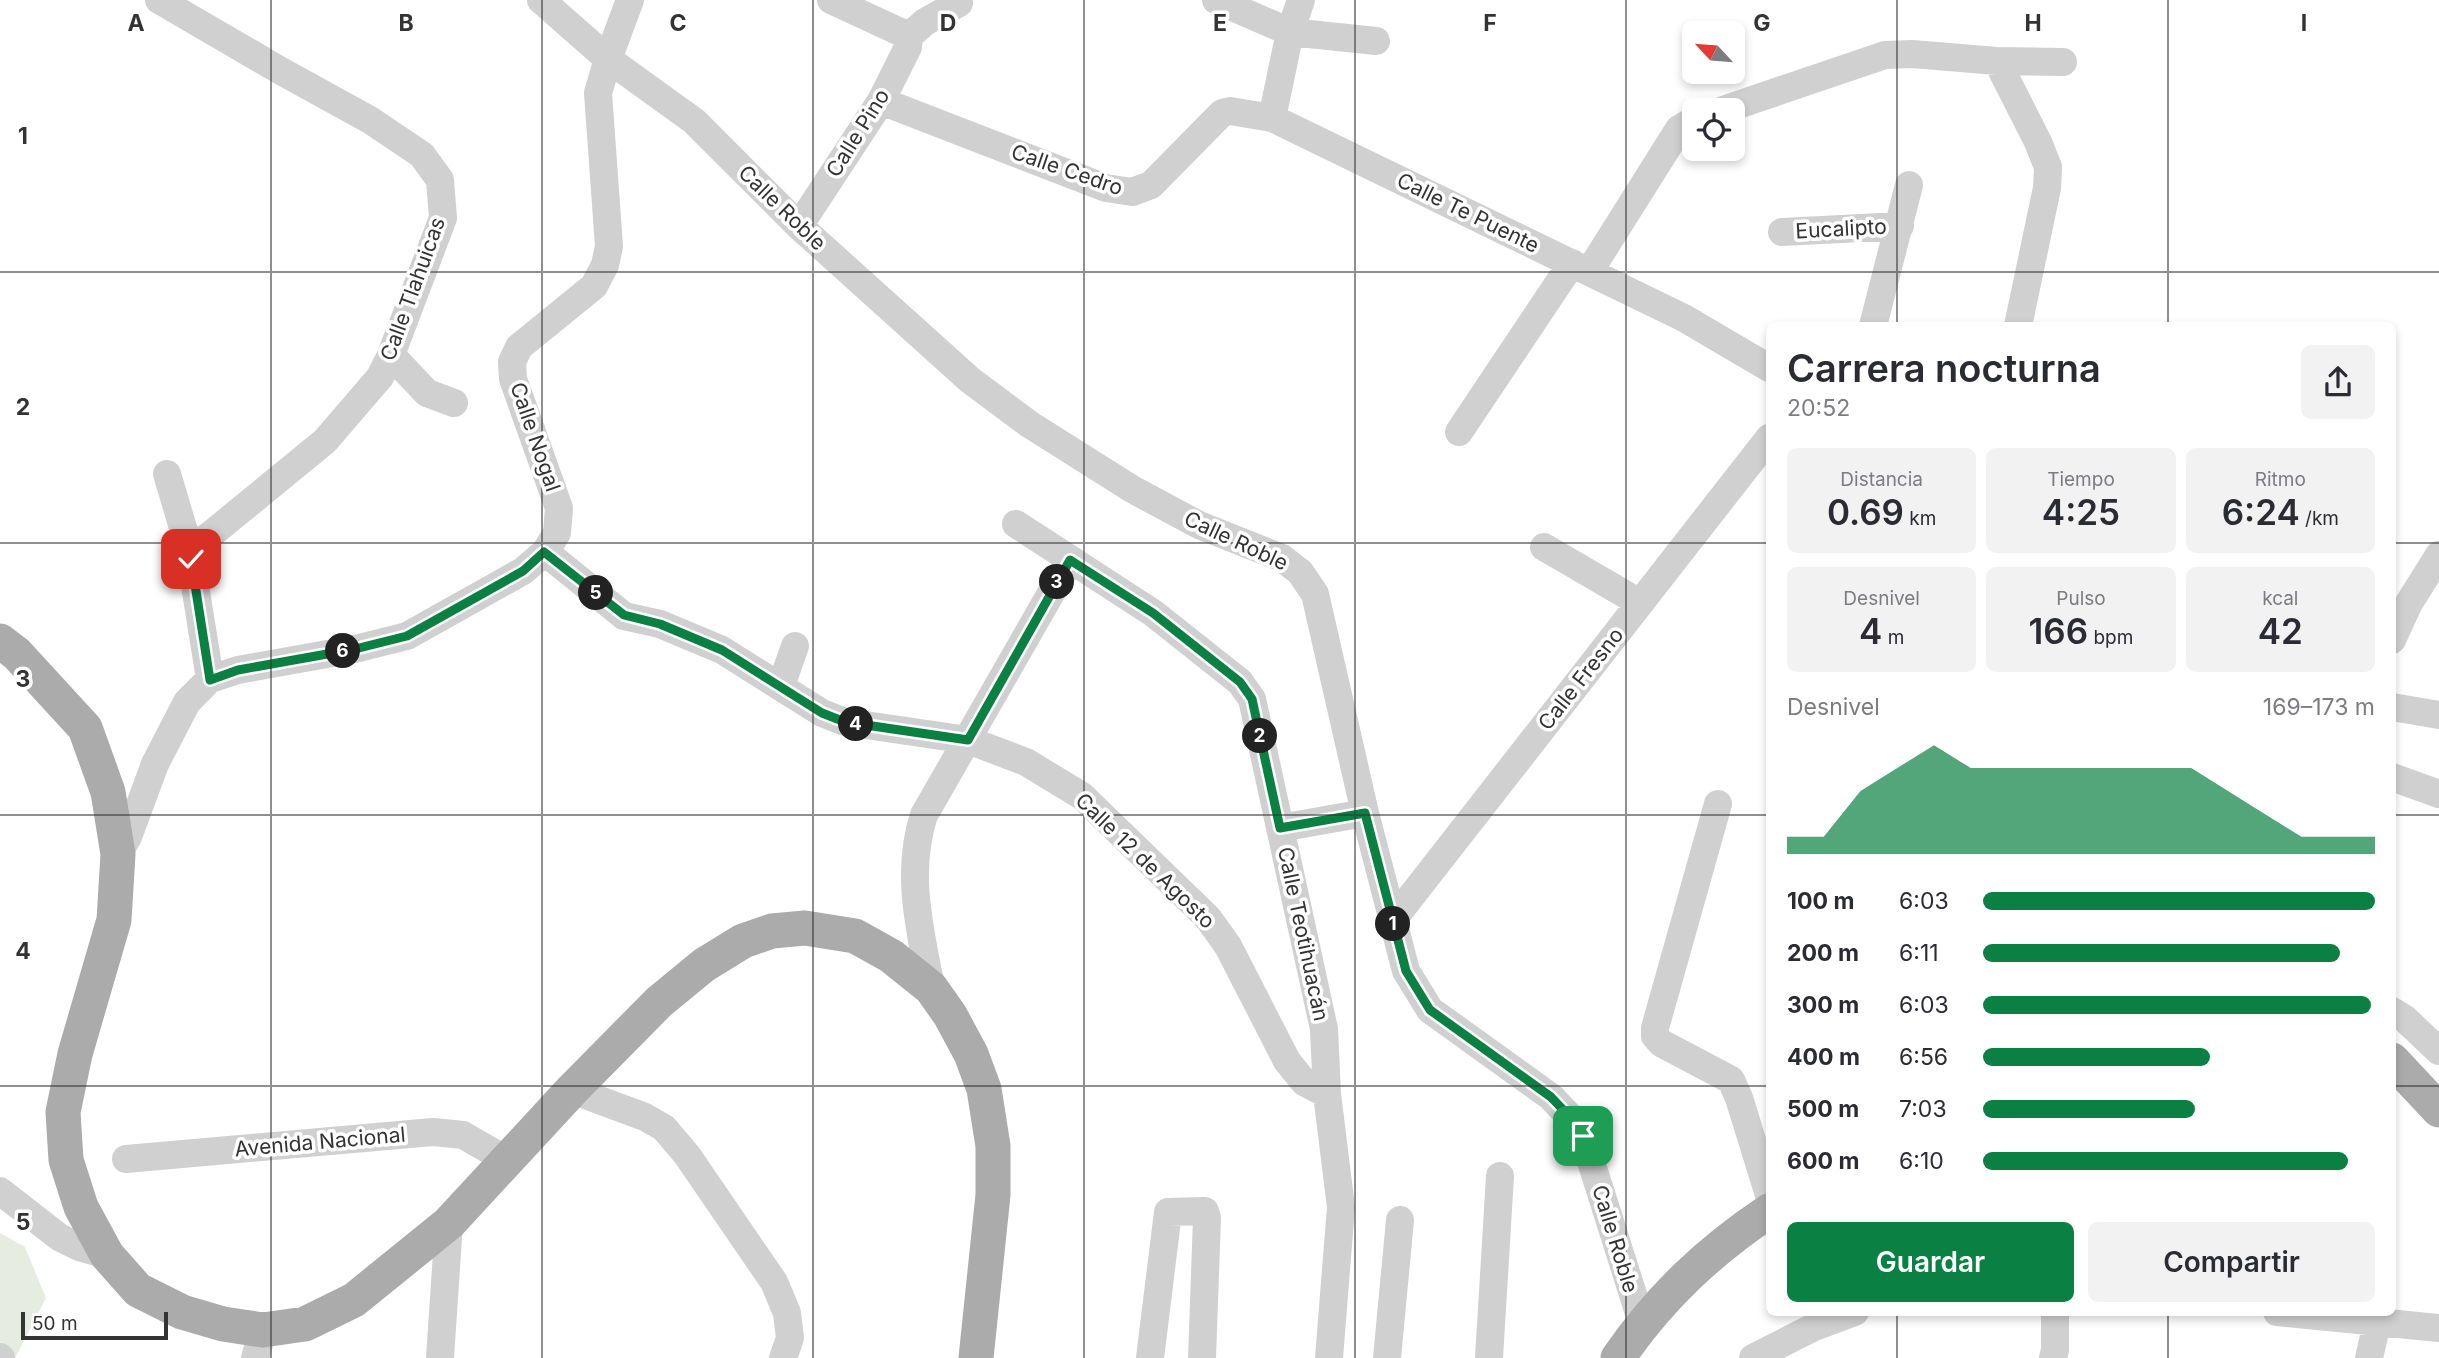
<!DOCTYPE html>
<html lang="es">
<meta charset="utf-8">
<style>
:root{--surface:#fff;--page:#f2f2f3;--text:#2b2b33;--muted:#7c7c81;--accent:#0b8043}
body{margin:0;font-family:Inter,sans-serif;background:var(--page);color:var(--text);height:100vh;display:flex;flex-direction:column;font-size:26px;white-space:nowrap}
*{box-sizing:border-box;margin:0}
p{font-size:23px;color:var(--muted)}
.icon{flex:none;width:38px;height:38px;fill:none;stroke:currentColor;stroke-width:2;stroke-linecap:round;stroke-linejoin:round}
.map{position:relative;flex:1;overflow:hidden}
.panel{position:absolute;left:1766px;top:322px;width:630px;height:994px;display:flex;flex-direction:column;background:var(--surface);border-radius:10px;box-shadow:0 4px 10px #0003}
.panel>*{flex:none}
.needle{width:46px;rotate:296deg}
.controls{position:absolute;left:1682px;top:21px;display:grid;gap:14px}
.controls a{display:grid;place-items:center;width:63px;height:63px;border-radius:10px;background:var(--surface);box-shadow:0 4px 10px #0003;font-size:35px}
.scale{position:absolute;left:21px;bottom:18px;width:147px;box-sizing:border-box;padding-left:7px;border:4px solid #333;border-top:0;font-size:19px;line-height:24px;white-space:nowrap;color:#333;-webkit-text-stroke:5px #fff;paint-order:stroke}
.pin{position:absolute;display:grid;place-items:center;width:60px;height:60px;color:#fff;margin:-30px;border-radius:14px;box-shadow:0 4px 10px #0006}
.km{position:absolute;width:35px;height:35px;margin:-18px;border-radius:50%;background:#222;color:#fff;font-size:19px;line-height:35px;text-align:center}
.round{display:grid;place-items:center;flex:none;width:74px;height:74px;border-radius:10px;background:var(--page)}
.headline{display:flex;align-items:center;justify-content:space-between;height:119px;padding:0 21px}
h1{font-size:38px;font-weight:600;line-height:52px}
.metrics{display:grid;grid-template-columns:repeat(3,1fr);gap:10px;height:119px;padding:7px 21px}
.metrics div{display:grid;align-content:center;border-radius:10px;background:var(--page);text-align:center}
.metrics b{font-size:35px;font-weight:600}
.metrics small{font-size:19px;font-weight:400}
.metrics p{font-size:19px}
.chart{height:196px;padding:14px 21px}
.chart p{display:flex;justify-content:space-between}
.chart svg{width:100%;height:126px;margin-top:7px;fill:var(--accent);opacity:.7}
.button{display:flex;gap:14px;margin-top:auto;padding:14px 21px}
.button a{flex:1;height:80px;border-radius:10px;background:var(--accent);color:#fff;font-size:28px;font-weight:600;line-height:80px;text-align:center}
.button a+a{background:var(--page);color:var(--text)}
ul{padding:0 21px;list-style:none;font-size:23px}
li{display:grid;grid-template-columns:112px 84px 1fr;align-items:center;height:52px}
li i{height:18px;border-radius:9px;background:var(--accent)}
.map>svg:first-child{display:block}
.green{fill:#e6ecdf}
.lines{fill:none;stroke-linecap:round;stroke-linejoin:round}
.minor{stroke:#d0d0d0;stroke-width:28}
.major{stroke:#ababab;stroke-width:35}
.route-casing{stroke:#fff;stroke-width:14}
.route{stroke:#0b8043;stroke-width:9}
.grid{fill:none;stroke:#333;stroke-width:2;stroke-opacity:0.55}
.labels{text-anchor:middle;stroke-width:7;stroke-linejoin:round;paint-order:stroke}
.street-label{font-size:21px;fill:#333;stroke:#fff}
.grid-label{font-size:23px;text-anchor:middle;font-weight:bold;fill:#333;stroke:#fff;stroke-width:7;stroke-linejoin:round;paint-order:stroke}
</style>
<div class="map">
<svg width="2439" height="1358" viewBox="0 0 2439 1358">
<rect width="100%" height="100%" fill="#fff"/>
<path class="green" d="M 0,1233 L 25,1247 L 46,1298 L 15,1358 L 0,1358 Z"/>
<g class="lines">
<path class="minor" d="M 159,0 L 281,71 L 370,120 L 422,155 L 440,180 L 443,218 L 391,355 L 380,377 L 325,441 L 209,536 L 189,548
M 541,0 L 608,59 L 694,121 L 799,226 L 970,380 L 1029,424 L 1132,489 L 1199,525 L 1282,558 L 1300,572 L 1315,594 L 1365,813 L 1406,971 L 1430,1010 L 1551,1097 L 1569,1116 L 1583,1136 L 1642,1323
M 831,0 L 909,36
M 1216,0 L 1290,32 L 1376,41
M 909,36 L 925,22 L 959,3
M 1997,61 L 2038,142 L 2048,167 L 2047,188 L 2018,326
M 881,101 L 1106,188 L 1132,192 L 1151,185 L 1222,113 L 1230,111 L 1272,118 L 1684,318 L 1769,368
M 1723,110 L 1885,55 L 1912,54 L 1997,61 L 2063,62
M 1272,118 L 1290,32 L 1301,0
M 799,226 L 881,101 L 908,47 L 909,36
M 1782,232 L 1900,226
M 1589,272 L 1679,129 L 1694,120
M 1873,326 L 1909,185
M 391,355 L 427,393 L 454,403
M 1459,432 L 1572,263
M 167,474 L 189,548 L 210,679
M 1016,524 L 1153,613 L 1240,682 L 1252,699 L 1324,1029 L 1327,1094 L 1341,1207 L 1329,1358
M 1544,547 L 1640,603
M 545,552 L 624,616 L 660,624 L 722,650 L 822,713 L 845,722 L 968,740 L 1026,762 L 1082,796 L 1208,918 L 1228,946 L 1287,1061 L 1304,1082 L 1327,1094
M 2392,640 L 2409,603 L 2439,555
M 781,686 L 795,646
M 2392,707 L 2439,715
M 2392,777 L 2439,794
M 1718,804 L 1655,1028 L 1655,1036 L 1661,1043 L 1731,1080 L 1739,1098 L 1769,1195
M 1280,828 L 1365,813
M 118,854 L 128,837 L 155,764 L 187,702 L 210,679 L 238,670 L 355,649 L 407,636 L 523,571 L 545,552 L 557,533 L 559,508 L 513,379 L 512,362 L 519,347 L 594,286 L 605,265 L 609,246 L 598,93 L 608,59 L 630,0
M 1392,921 L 1769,438
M 931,988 C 920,929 905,873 924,815 L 1070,560
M 2392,1011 L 2405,1019 L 2439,1051
M 572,1090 L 645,1117 L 664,1128 L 687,1155 L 774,1282 L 787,1313 L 790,1338 L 783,1358
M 126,1159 L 433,1132 L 463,1135 L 508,1161
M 0,1191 L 59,1237 L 79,1247 L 107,1255
M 2277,1312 L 2439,1328
M 0,1357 L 1,1358
M 255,1358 L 263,1330
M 440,1358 L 449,1223
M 1150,1358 L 1168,1212 L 1205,1211 L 1207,1218 L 1202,1358
M 1387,1358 L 1400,1220
M 1489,1358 L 1500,1176
M 1753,1358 L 1812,1328 L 1855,1312
M 2053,1358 L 2055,1350 L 2055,1312
M 2369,1358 L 2377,1323"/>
<path class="major" d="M 0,641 L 17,654 L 85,728 L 108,792 L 118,854 L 114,920 L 75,1054 L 63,1112 L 66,1160 L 81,1207 L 107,1255 L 138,1290 L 182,1312 L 223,1324 L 263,1330 L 305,1324 L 354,1300 L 449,1223 L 572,1090 L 659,1002 L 704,965 L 743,941 L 772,931 L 805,928 L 855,936 L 891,956 L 931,988 L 950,1015 L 971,1054 L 984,1089 L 993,1146 L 993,1195 L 976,1358
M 2392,1060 L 2439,1110
M 1618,1358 C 1660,1297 1708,1252 1769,1211"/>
</g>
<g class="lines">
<g class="route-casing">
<path id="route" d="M 191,559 L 210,680 L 238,670 L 355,649 L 407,636 L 523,571 L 544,552 L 624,615 L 660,624 L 722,650 L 822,713 L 845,722 L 968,740 L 1070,560 L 1153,613 L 1240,682 L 1252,699 L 1280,828 L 1365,813 L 1406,971 L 1430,1010 L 1551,1097 L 1569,1116 L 1583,1136"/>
</g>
<use href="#route" class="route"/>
</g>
<path class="grid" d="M 271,0 L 271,1358M 542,0 L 542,1358M 813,0 L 813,1358M 1084,0 L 1084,1358M 1355,0 L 1355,1358M 1626,0 L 1626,1358M 1897,0 L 1897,326M 2168,0 L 2168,326M 0,272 L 2439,272M 0,543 L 1769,543M 2392,543 L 2439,543M 0,815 L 1769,815M 2392,815 L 2439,815M 0,1086 L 1769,1086M 2392,1086 L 2439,1086M 1897,1312 L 1897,1358M 2168,1312 L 2168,1358"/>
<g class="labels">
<g class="street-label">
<text transform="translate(858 133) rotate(-58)" y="7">Calle Pino</text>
<text transform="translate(1067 170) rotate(19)" y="7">Calle Cedro</text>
<text transform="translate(782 208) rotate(44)" y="7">Calle Roble</text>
<text transform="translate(1468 213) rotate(26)" y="7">Calle Te Puente</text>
<text transform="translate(1841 229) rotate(-3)" y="7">Eucalipto</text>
<text transform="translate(413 289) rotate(-70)" y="7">Calle Tlahuicas</text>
<text transform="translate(535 437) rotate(71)" y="7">Calle Nogal</text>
<text transform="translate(1236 541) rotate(25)" y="7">Calle Roble</text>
<text transform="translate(1581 679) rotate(-52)" y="7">Calle Fresno</text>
<text transform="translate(1145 861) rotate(44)" y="7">Calle 12 de Agosto</text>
<text transform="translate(1303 934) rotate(78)" y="7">Calle Teotihuacán</text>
<text transform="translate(320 1142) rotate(-5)" y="7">Avenida Nacional</text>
<text transform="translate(1615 1239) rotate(73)" y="7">Calle Roble</text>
</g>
</g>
<g class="grid-label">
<text x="136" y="31">A</text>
<text x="406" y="31">B</text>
<text x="678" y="31">C</text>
<text x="948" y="31">D</text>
<text x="1220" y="31">E</text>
<text x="1490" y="31">F</text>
<text x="1762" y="31">G</text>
<text x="2033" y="31">H</text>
<text x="2304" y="31">I</text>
<text x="23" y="144">1</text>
<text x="23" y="415">2</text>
<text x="23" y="687">3</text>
<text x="23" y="959">4</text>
<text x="23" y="1230">5</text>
</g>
</svg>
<div class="controls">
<a><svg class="needle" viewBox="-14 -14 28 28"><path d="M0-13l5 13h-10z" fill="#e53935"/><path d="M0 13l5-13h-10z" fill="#7c7c81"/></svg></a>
<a><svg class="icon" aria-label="locate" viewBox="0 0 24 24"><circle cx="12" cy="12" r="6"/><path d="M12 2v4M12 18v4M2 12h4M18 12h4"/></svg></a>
</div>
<div class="scale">50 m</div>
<div class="pin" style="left:1583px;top:1136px;background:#1e9e55"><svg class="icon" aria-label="arrive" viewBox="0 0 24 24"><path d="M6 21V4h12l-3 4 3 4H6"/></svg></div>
<div class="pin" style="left:191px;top:559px;background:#d93025"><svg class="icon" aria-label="check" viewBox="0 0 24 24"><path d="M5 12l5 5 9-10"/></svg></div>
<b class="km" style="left:1393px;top:924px">1</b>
<b class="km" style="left:1260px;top:736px">2</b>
<b class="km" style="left:1057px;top:582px">3</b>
<b class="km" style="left:856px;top:724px">4</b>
<b class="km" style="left:596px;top:593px">5</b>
<b class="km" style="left:343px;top:651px">6</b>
<section class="panel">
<div class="headline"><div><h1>Carrera nocturna</h1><p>20:52</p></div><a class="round"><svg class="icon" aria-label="share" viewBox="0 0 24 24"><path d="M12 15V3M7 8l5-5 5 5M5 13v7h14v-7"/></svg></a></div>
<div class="metrics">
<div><p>Distancia</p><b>0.69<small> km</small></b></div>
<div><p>Tiempo</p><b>4:25</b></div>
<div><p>Ritmo</p><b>6:24<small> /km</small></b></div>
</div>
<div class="metrics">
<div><p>Desnivel</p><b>4<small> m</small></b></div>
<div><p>Pulso</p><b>166<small> bpm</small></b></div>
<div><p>kcal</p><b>42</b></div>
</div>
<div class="chart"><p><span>Desnivel</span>169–173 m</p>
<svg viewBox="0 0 160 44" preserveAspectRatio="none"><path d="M0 44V38L10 38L20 22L30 14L40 6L50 14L60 14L70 14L80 14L90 14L100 14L110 14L120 22L130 30L140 38L150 38L160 38V44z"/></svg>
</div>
<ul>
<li><b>100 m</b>6:03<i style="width:100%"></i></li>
<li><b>200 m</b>6:11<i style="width:91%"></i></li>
<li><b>300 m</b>6:03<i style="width:99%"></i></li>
<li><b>400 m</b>6:56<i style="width:58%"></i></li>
<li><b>500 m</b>7:03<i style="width:54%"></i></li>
<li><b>600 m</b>6:10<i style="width:93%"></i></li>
</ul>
<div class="button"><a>Guardar</a><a>Compartir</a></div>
</section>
</div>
